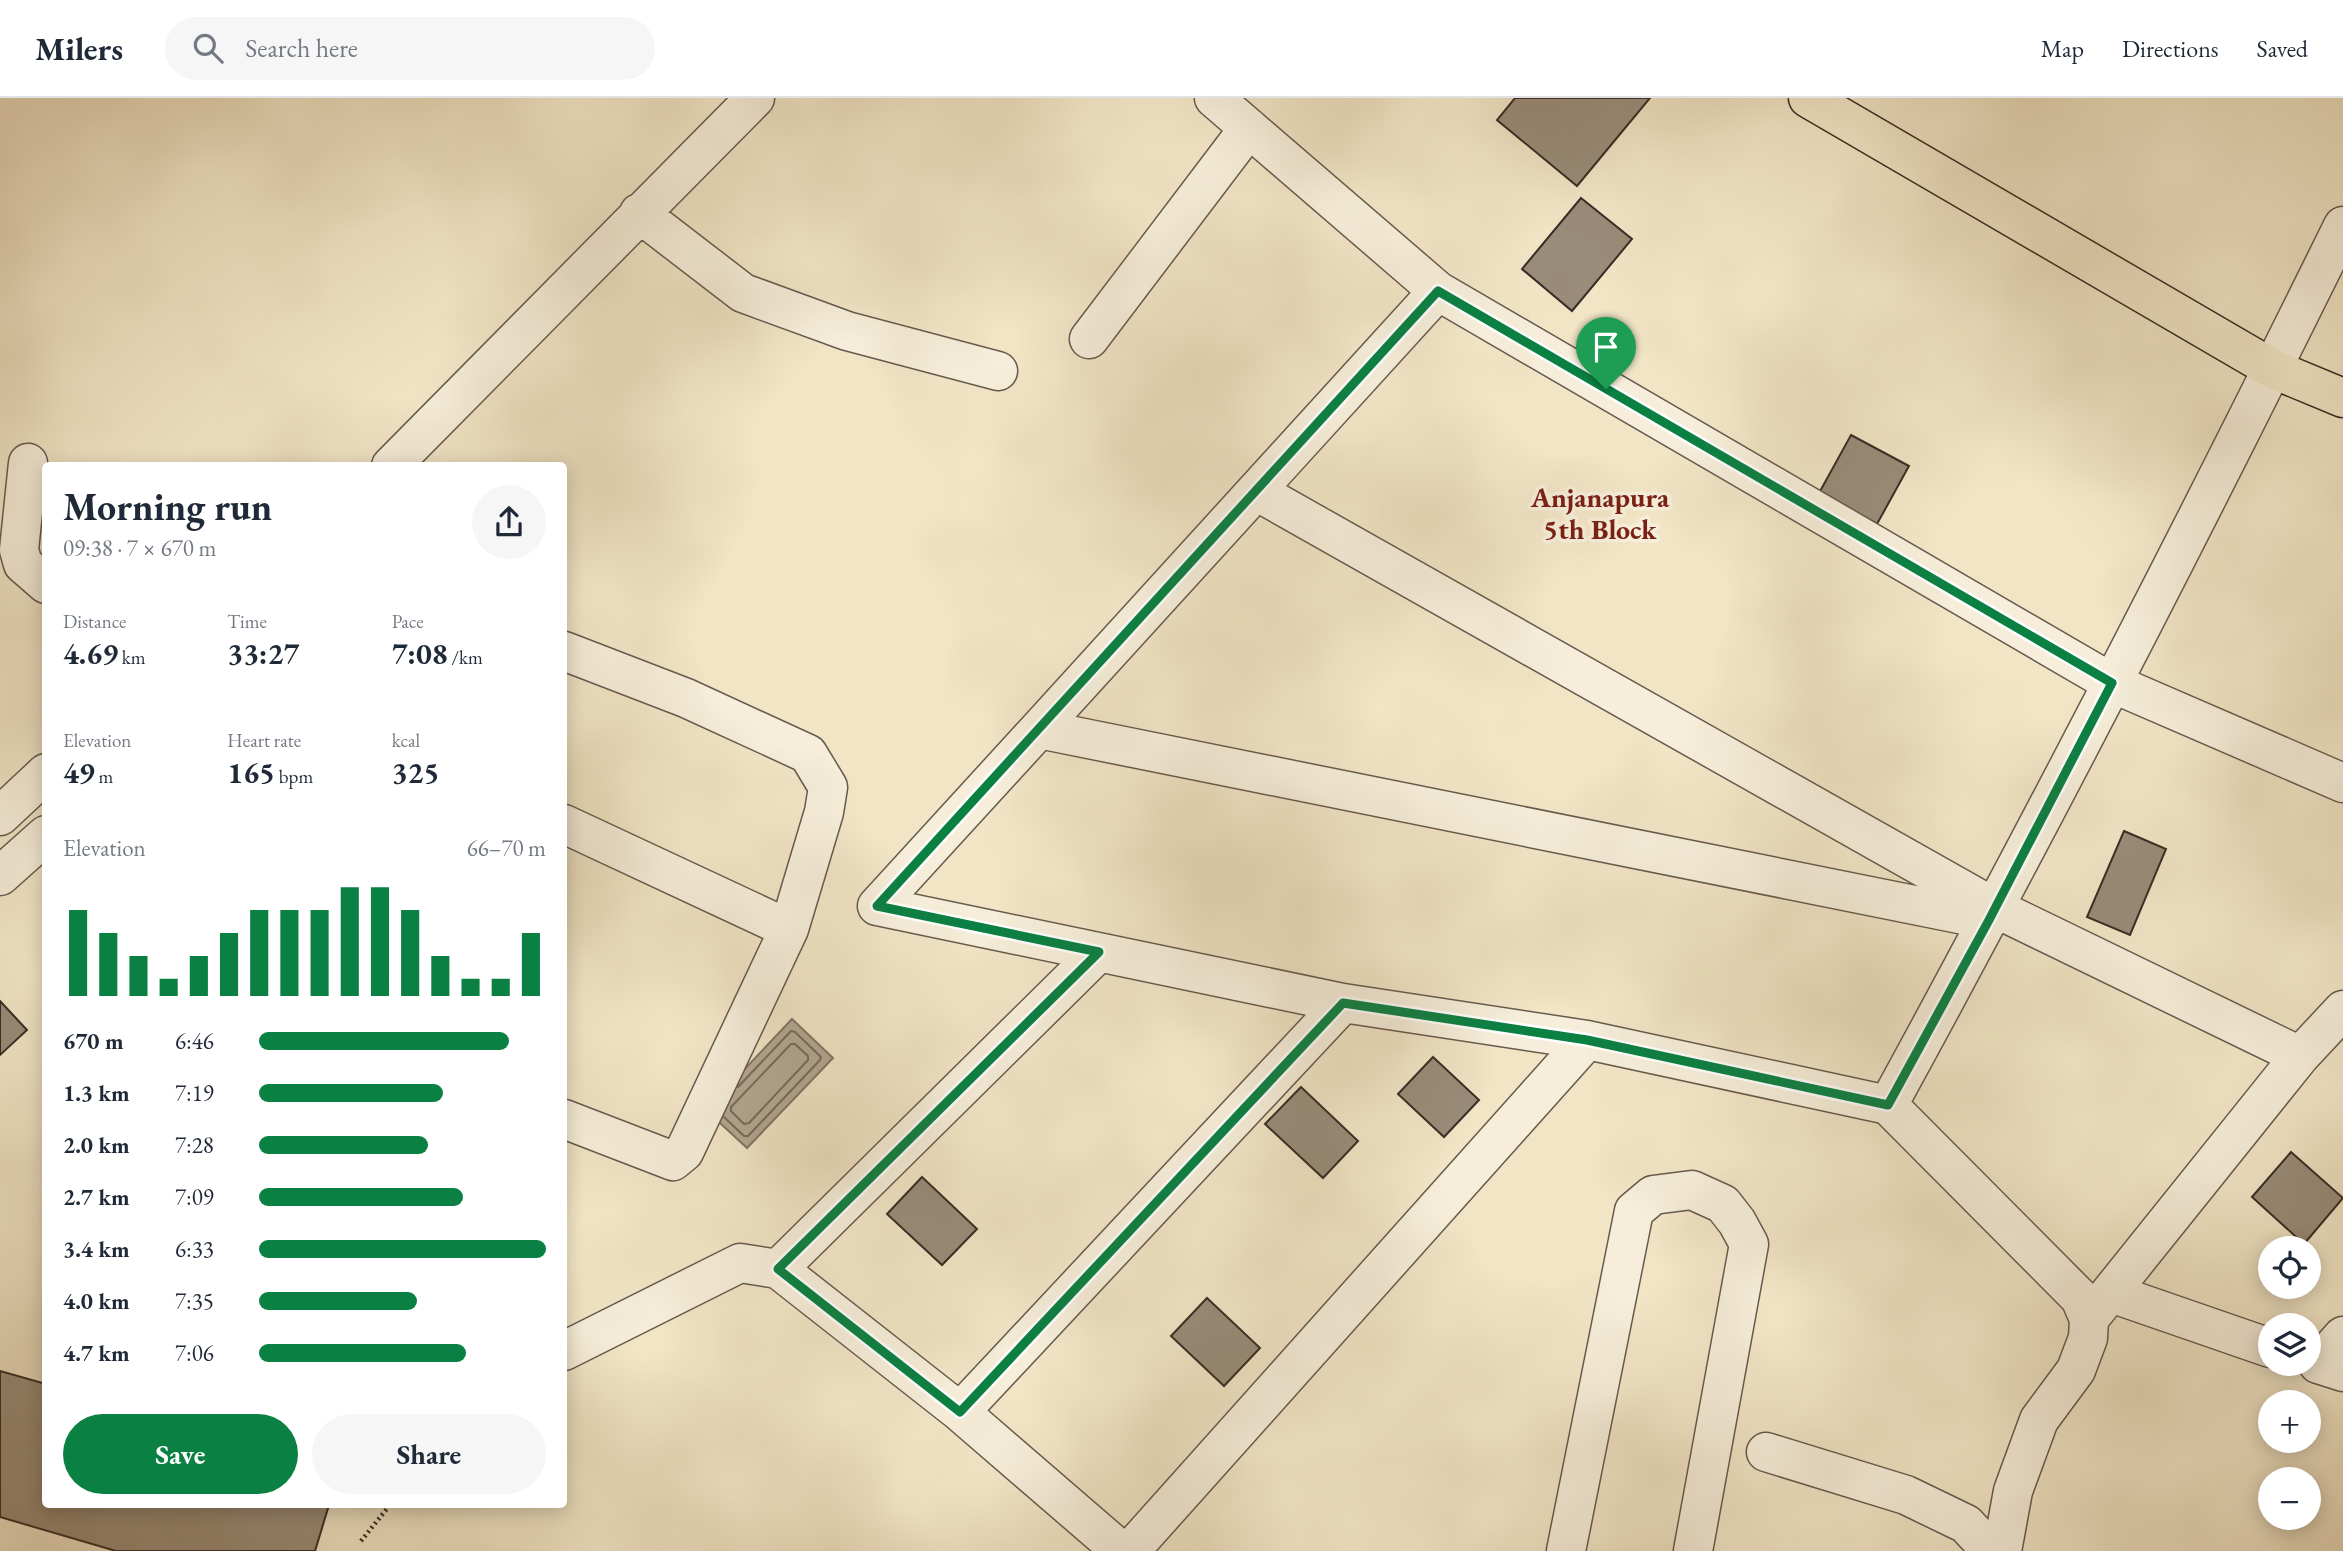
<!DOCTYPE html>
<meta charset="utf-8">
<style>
:root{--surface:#fff;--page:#f6f6f7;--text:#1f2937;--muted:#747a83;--line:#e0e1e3;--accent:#0b8043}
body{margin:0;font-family:"EB Garamond",serif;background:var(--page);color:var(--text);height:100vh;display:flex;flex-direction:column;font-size:26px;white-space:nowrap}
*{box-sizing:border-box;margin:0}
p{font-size:23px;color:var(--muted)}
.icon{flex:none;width:38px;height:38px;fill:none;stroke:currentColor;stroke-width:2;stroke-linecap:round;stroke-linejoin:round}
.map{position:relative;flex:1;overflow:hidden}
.side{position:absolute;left:42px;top:364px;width:525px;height:1046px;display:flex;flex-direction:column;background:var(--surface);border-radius:7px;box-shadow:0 4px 18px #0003}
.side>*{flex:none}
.tools{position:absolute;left:2258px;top:1138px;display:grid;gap:14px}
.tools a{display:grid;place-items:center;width:63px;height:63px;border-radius:50%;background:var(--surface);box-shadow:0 4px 18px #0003;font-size:35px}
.pin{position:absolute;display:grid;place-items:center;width:60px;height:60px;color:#fff;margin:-72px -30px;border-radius:50% 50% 50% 0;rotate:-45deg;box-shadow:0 0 7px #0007}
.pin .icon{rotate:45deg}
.round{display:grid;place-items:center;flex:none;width:74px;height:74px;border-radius:37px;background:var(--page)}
.head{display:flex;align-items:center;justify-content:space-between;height:119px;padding:0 21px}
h1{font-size:38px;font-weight:700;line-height:52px}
.figures{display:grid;grid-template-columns:repeat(3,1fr);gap:10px;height:119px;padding:7px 21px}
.figures div{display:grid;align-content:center}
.figures b{font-size:30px;font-weight:700}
.figures small{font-size:19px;font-weight:400}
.figures p{font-size:19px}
.chart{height:196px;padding:14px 21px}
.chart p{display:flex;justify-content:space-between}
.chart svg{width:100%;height:126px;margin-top:7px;stroke:var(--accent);stroke-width:6}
.action{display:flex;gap:14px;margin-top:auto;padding:14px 21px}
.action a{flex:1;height:80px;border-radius:42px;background:var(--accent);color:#fff;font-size:28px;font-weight:700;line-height:80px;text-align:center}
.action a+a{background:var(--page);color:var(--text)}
ul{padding:0 21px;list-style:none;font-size:23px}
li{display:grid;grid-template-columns:112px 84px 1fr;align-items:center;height:52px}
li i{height:18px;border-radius:9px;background:var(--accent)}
header{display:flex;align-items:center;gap:42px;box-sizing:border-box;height:98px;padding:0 35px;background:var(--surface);border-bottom:2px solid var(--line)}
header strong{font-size:33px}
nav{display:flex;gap:38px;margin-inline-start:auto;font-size:24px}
.search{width:490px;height:63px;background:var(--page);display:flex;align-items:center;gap:18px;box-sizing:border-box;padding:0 24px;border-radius:38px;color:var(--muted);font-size:26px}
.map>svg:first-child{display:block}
.water{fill:#b2a690;stroke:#827566;stroke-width:2}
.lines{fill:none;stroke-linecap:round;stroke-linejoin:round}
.shore{stroke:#76695b;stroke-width:2}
.building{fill:#998c79;stroke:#392c26;stroke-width:2}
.minor-casing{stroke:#675a4e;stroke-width:41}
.major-casing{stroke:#392c26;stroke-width:41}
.path{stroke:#392c26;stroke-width:4.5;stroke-dasharray:2 3.5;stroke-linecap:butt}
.minor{stroke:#f6eeda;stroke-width:38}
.major{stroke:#f1e5c6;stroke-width:38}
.route-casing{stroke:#fff;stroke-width:14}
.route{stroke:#0b8043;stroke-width:9}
.labels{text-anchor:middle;stroke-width:7;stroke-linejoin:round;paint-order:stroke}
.neighbourhood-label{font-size:28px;font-weight:bold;fill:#7a1f14;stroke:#f6eeda}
</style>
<header>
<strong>Milers</strong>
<div class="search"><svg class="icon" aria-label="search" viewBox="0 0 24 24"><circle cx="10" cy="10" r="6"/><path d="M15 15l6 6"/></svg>Search here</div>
<nav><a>Map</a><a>Directions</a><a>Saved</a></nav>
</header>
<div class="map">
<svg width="2343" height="1453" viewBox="0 0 2343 1453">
<rect width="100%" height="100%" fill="#f1e5c6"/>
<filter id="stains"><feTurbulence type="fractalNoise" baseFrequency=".00286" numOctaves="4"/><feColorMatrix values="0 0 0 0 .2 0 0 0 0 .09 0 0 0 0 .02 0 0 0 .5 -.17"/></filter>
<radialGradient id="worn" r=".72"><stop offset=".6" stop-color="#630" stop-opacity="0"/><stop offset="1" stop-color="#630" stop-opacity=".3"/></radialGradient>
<path class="water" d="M 792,921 L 833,960 L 747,1050 L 706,1012 Z"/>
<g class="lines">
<path class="shore" d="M 791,946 L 795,946 L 808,958 L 808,962 L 749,1025 L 744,1026 L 731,1013 L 731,1009 Z
M 724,1019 L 744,1038 L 748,1038 L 820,962 L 821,959 L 795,934 L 791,933 L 738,989"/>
</g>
<path class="building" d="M 1515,0 L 1650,0 L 1577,88 L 1497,22 Z
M 1581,100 L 1632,141 L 1572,213 L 1522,171 Z
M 1851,337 L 1909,368 L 1877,426 L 1819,395 Z
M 2124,733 L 2166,751 L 2130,837 L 2087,819 Z
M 0,903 L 27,932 L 0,957 Z
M 1433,959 L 1479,1002 L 1444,1039 L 1398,996 Z
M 1301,989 L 1358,1043 L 1323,1080 L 1265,1026 Z
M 2291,1054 L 2343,1100 L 2304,1146 L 2252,1099 Z
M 922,1079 L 977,1131 L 942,1167 L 887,1116 Z
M 1207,1200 L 1260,1250 L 1224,1288 L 1171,1238 Z
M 0,1273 L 46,1286 L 46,1407 L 329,1407 L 315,1453 L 116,1453 L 0,1419 Z"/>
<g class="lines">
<g class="minor-casing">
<path id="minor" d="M 1214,0 L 1438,193 L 2112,585 L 2343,685
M 639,115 L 743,195 L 847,233 L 998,273
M 1438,193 L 1039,631 L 1989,822
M 1089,241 L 1249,30
M 28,365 L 19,452 L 23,466 L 46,486
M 391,368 L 755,0
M 1256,393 L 1995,810 L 2300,958
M 564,553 L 686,600 L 808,656 L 828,689 L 824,714 L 789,831 L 684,1054 L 673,1063 L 564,1021
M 0,718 L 46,675
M 564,726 L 789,831
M 0,778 L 46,737
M 877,808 L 1343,905 L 1587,942 L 1888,1007 L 2080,1200 L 2089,1221
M 877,808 L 1039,631
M 1888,1007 C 2046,718 2197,424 2343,128
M 778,1171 L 1099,854
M 2111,1195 L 2270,1250
M 2343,1238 L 2318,1266 L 2343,1274
M 564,1253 L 740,1165 L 778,1171 L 960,1314 L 1121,1453
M 960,1314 L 1343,905
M 1766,1354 L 1906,1397 L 1966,1426 L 1991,1453
M 1130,1453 L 1587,942
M 1566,1453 L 1634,1113 L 1653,1097 L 1692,1092 L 1723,1106 L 1737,1124 L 1749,1146 L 1693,1453
M 2002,1453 L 2013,1393 L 2039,1322 L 2076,1272 L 2088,1240 L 2089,1221 L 2300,958 L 2343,912"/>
</g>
<g class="major-casing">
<path id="major" d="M 1808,0 L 2273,271 L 2343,300"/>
</g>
<path class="path" d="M 361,1443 L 390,1407"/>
<use href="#minor" class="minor"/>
<use href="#major" class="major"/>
</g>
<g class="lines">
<g class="route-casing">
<path id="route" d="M 1438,193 L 2112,585 L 1989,822 L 1888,1007 L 1587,942 L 1343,905 L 960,1314 L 778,1171 L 1099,854 L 877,808 Z"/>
</g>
<use href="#route" class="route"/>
</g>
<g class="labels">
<g class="neighbourhood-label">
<text x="1600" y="409">Anjanapura<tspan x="1600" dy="32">5th Block</tspan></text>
</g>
</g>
<rect width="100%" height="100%" filter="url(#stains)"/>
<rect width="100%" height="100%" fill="url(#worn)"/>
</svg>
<div class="tools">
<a><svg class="icon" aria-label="locate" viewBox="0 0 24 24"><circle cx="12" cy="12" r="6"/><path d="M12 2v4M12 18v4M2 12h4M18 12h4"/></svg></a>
<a><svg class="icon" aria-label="layers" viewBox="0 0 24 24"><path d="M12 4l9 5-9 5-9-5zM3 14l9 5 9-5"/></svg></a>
<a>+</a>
<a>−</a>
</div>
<div class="pin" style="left:1606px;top:291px;background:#1e9e55"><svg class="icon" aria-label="arrive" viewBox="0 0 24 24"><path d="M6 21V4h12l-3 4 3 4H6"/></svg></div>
<section class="side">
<div class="head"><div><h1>Morning run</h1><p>09:38 · 7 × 670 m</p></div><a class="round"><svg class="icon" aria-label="share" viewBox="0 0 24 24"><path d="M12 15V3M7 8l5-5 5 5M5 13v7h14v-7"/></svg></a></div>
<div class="figures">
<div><p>Distance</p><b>4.69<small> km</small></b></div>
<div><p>Time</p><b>33:27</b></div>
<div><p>Pace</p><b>7:08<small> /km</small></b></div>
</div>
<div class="figures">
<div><p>Elevation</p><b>49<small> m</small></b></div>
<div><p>Heart rate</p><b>165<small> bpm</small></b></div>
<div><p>kcal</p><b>325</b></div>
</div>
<div class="chart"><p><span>Elevation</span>66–70 m</p>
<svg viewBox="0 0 160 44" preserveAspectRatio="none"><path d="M5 44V14M15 44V22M25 44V30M35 44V38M45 44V30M55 44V22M65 44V14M75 44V14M85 44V14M95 44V6M105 44V6M115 44V14M125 44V30M135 44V38M145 44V38M155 44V22"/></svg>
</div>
<ul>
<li><b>670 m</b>6:46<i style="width:87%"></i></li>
<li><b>1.3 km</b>7:19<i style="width:64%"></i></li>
<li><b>2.0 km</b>7:28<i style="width:59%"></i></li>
<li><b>2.7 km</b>7:09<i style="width:71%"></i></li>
<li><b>3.4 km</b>6:33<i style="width:100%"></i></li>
<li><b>4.0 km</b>7:35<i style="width:55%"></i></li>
<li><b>4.7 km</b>7:06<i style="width:72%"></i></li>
</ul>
<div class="action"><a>Save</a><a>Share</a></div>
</section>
</div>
